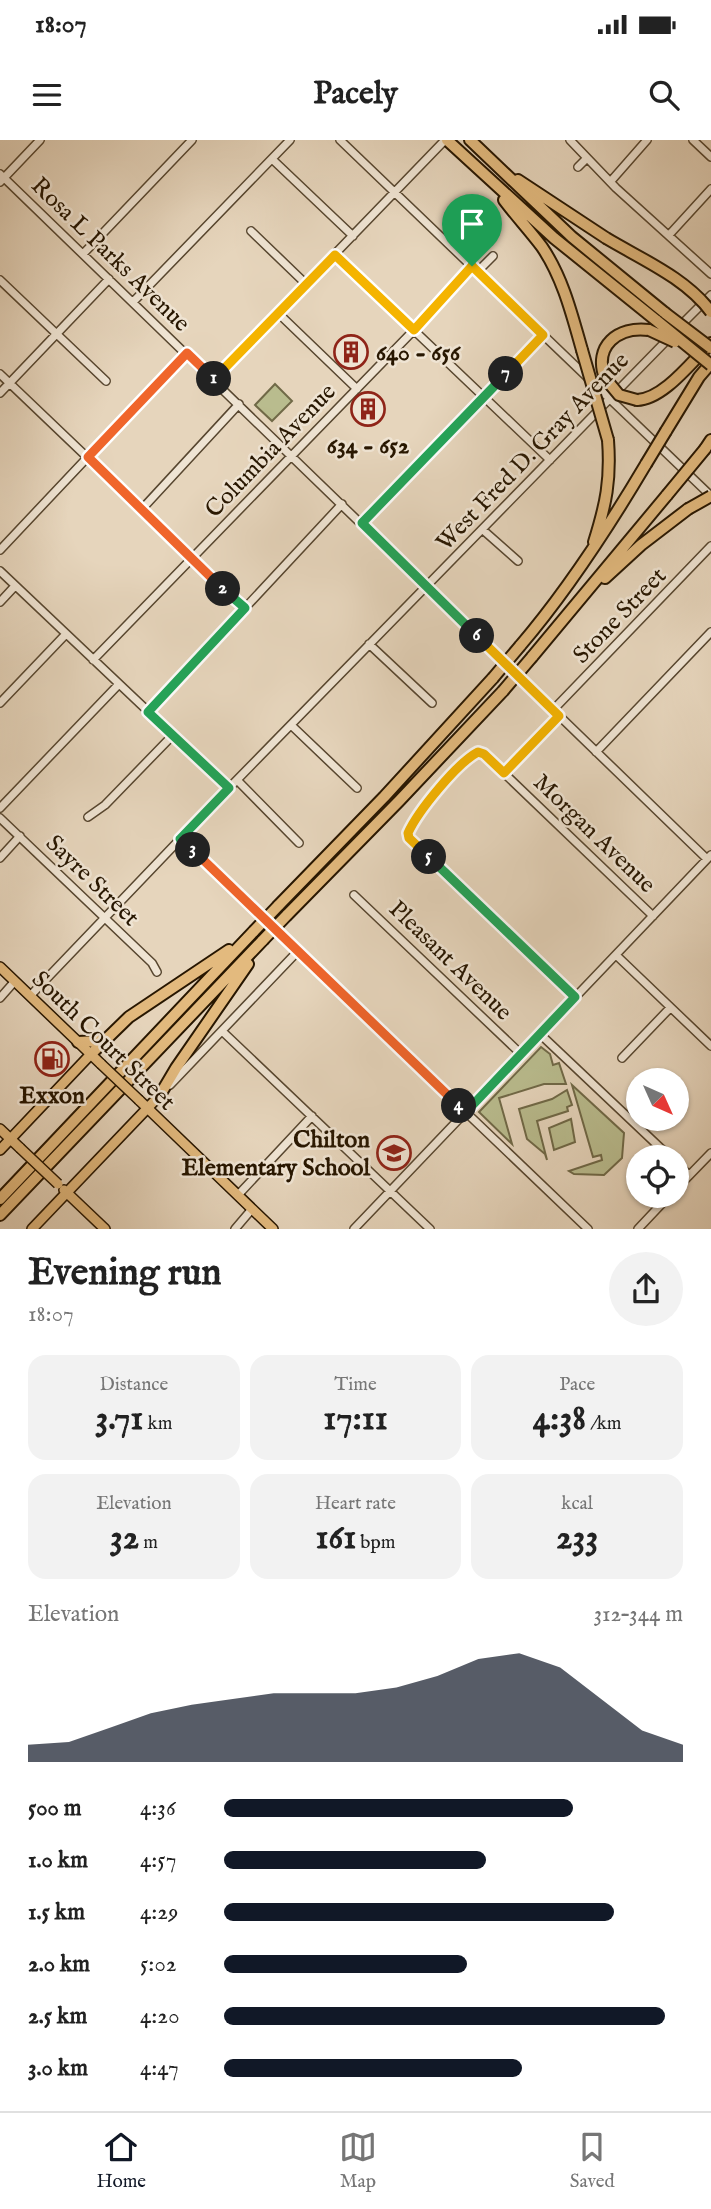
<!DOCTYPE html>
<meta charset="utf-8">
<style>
:root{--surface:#fff;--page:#f2f2f2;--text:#222;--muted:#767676;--line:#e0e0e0;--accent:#111827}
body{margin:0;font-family:"IM FELL English",serif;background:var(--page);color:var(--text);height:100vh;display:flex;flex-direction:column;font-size:26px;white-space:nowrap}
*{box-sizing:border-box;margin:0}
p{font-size:23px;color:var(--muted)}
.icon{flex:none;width:38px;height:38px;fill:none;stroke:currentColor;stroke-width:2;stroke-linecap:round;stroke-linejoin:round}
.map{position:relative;height:1089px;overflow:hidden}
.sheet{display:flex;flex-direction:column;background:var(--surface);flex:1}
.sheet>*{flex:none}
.needle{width:46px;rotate:135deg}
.tools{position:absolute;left:626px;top:928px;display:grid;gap:14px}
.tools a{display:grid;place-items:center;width:63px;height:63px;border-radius:50%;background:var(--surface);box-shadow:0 2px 5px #0004;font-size:35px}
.pin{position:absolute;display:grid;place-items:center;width:60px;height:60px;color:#fff;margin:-72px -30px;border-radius:50% 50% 50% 0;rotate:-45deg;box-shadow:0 0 7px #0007}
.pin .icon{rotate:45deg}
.km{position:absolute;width:35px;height:35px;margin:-18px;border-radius:50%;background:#222;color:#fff;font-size:19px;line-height:35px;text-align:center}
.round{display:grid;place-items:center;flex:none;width:74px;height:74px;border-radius:37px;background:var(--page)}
.summary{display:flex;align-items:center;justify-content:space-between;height:119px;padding:0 28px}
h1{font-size:38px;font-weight:700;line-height:52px}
.stats{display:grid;grid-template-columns:repeat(3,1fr);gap:10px;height:119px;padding:7px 28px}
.stats div{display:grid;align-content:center;border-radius:18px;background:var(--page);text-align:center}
.stats b{font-size:35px;font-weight:700}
.stats small{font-size:19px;font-weight:400}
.stats p{font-size:19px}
.chart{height:196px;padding:14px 28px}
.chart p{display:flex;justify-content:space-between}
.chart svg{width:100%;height:126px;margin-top:7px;fill:var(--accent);opacity:.7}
ul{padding:0 28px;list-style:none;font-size:23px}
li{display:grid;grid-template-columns:112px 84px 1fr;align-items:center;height:52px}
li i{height:18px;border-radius:9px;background:var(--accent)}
.status{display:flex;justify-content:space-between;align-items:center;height:49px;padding:0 35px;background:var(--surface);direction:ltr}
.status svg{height:19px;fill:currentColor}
header{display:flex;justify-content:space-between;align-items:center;height:91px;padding:0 28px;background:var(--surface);font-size:32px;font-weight:700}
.menu{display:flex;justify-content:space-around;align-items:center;height:98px;border-top:2px solid var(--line);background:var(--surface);font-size:19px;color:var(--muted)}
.menu a{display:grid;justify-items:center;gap:4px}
.menu .active{color:var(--accent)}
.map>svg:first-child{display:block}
.green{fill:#b9bc8e;stroke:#706947;stroke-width:2}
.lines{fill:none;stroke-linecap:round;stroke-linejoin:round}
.minor-casing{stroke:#57462f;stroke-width:10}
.major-casing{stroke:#271600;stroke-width:12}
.highway-casing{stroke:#271600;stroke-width:14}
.minor{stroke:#efe4d3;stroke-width:7}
.major{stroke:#e3ba7e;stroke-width:9}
.highway{stroke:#e3ba7e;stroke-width:10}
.major-bridge-casing{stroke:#271600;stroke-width:12;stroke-linecap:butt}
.highway-bridge-casing{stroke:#271600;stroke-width:14;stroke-linecap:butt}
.major-bridge{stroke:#e3ba7e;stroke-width:9}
.highway-bridge{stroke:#e3ba7e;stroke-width:10}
.split-1-casing{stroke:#fff;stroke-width:14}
.split-2-casing{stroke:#fff;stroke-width:14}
.split-3-casing{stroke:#fff;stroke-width:14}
.split-4-casing{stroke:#fff;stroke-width:14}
.split-5-casing{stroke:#fff;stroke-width:14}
.split-6-casing{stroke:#fff;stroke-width:14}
.split-7-casing{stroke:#fff;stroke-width:14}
.split-8-casing{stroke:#fff;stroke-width:14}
.split-1{stroke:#f5b400;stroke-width:9}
.split-2{stroke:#f0652b;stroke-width:9}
.split-3{stroke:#22a559;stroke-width:9}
.split-4{stroke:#f0652b;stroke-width:9}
.split-5{stroke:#22a559;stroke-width:9}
.split-6{stroke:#f5b400;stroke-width:9}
.split-7{stroke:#22a559;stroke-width:9}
.split-8{stroke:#f5b400;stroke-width:9}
.labels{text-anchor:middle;stroke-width:5;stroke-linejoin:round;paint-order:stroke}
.street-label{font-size:24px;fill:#271600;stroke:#efe4d3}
.poi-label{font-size:24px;font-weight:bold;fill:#271600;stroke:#efe4d3}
</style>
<div class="status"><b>18:07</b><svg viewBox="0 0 49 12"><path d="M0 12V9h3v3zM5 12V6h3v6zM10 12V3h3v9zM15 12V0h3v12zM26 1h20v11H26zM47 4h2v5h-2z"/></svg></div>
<header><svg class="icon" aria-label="menu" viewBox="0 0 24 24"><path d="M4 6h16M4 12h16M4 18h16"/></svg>Pacely<svg class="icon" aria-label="search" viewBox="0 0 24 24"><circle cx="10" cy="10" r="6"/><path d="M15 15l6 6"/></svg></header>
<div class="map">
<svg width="711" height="1089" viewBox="0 0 711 1089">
<rect width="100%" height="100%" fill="#e6d5bc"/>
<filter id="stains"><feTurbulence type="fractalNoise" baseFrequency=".00286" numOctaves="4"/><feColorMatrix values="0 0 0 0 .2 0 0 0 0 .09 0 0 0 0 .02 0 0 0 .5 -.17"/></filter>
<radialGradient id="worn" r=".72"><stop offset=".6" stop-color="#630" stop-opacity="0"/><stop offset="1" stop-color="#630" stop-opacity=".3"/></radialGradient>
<path class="green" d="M 275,244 L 292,261 L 272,281 L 255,265 Z
M 541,907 L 550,914 L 553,925 L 559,923 L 566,944 L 544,944 L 499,958 L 512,1004 L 479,972 Z
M 572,945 L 624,993 L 622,1018 L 604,1035 L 574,1034 L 569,1031 L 602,1020 L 601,1015 L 593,1017 Z
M 567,950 L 572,965 L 567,967 L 568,971 L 537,981 L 547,1020 L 545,1014 L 527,999 L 519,969 L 552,959 Z
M 571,979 L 575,1002 L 554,1010 L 549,988 Z"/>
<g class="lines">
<g class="minor-casing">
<path id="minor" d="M 340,0 L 711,356
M 570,0 L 616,48 L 711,134
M 693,0 L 711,17
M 272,19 L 353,96
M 578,27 L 587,18
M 0,34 L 707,719
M 611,41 L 647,0
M 0,42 L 40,0
M 251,91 L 306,144
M 669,95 L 711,49
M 83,114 L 192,0
M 335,115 L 550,320
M 478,131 L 493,116
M 0,140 L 106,241
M 133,162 L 290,0
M 278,173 L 357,249
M 679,187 L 711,155
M 0,234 L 245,468
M 214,239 L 445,0
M 0,253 L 109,139
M 142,369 L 239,264
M 361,383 L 543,195
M 483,390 L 518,421
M 0,410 L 186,213
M 0,431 L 229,648
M 0,462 L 15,446
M 369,504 L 432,563
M 93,520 L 414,190 L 472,126
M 0,563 L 66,494
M 553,570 L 711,406
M 148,572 L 342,364
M 291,585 L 357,648
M 596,612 L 711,492
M 504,633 L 559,576
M 237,640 L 299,703
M 0,668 L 119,544
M 88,677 L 105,665 L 173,595
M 0,678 L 152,823 L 157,832
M 180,699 L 588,1089
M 0,718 L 20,696
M 354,755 L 521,914
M 616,815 L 711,906
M 30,856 L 229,648 L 671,196
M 575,857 L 409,699 C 403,679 459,629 473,615 L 478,612 L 484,614 L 653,776
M 0,858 L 15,841
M 222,891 L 430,1089
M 540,894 L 670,1017
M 622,918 L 670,868
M 170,945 L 298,811
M 677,1024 L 689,1035
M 677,1048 L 711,1013
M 238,1055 L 312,976
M 235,1089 L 252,1069
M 354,1089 L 711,715
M 638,1089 L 670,1055"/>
</g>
<g class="major-casing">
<path id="major" d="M 0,827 L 101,924
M 139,960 L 273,1089
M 0,989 L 20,1008
M 0,1010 L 91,914
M 64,1050 L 105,1089
M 32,1089 L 160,955"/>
</g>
<g class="highway-casing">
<path id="highway" d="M 447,0 L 554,98 L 657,181
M 470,0 L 572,97 L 665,173
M 518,40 L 606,98
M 504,60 C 516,76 530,91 542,107 C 563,138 572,175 582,210
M 605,238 C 593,206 618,186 649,190
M 637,260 C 664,259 692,221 711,203
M 666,291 L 699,237 L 711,223
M 705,309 L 711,300
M 594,402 C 606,364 611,340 608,300
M 605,438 L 641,405 L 688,369
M 520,506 C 568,450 608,388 646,324
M 532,517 L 667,355
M 278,766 L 384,657 L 493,538
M 287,775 L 399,661 L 503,551
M 78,902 L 98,901 L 103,899
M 91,914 L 129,877 L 229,810
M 160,955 L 176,928 L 248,824
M 0,1059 L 254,791
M 0,1075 L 263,800"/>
</g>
<use href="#minor" class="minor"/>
<use href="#major" class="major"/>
<use href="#highway" class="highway"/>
<g class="major-bridge-casing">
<path id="major-bridge" d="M 101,924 L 139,960
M 20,1008 L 58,1044"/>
</g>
<g class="highway-bridge-casing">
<path id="highway-bridge" d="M 606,98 C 641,119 686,138 711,172
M 665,173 L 711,208
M 657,181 L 711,225
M 649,190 L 675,202
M 582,210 L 608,300
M 605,238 L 619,255 L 637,260
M 646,324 L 666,291
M 667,355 L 705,309
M 688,369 L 711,356
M 493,538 L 520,506
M 503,551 L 532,517
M 254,791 L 278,766
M 263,800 L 287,775"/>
</g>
<use href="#major-bridge" class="major-bridge"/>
<use href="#highway-bridge" class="highway-bridge"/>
</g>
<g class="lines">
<g class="split-1-casing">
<path id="split-1" d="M 214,239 L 335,115 L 414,190 L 472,126"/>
</g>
<g class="split-2-casing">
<path id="split-2" d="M 214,239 L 187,213 L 88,317 L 223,449"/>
</g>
<g class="split-3-casing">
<path id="split-3" d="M 193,710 L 180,699 L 229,648 L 148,572 L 245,468 L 223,449"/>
</g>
<g class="split-4-casing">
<path id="split-4" d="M 193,710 L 459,966"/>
</g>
<g class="split-5-casing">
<path id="split-5" d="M 429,717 L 575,857 L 466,972 L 459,966"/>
</g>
<g class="split-6-casing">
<path id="split-6" d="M 429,717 L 409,698 L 408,693 C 418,671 457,623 478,612 L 484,614 L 504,633 L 559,576 L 477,496"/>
</g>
<g class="split-7-casing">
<path id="split-7" d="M 477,496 L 362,383 L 506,234"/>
</g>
<g class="split-8-casing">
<path id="split-8" d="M 472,126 L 543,195 L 506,234"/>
</g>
<use href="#split-1" class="split-1"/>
<use href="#split-2" class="split-2"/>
<use href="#split-3" class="split-3"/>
<use href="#split-4" class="split-4"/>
<use href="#split-5" class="split-5"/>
<use href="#split-6" class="split-6"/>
<use href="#split-7" class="split-7"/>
<use href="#split-8" class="split-8"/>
</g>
<defs>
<g id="building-ring" transform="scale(1.75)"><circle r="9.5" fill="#efe4d3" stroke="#8f2418" stroke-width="1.5"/><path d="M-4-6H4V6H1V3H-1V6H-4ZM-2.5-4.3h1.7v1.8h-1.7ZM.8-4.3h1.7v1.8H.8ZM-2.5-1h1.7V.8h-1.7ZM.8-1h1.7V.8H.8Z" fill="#8f2418"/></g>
<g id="fuel-ring" transform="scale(1.75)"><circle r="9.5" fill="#efe4d3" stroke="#8f2418" stroke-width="1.5"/><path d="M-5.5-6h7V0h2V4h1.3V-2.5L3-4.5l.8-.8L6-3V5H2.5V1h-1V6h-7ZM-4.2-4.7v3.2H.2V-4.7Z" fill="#8f2418"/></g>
<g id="school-ring" transform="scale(1.75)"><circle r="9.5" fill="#efe4d3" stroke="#8f2418" stroke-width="1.5"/><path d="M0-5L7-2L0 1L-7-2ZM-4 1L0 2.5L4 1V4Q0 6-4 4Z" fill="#8f2418"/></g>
</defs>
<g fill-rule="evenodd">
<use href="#building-ring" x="351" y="212"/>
<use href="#building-ring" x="368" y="269"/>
<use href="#fuel-ring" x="52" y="919"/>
<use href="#school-ring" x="394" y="1013"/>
</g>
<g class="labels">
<g class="street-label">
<text transform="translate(111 114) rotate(44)" y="8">Rosa L Parks Avenue</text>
<text transform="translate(270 310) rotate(-46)" y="8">Columbia Avenue</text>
<text transform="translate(532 311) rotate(-46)" y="8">West Fred D. Gray Avenue</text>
<text transform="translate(619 475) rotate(-46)" y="8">Stone Street</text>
<text transform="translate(595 693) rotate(44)" y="8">Morgan Avenue</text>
<text transform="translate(93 740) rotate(44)" y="8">Sayre Street</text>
<text transform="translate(451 820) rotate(44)" y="8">Pleasant Avenue</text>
<text transform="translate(104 900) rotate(44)" y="8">South Court Street</text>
</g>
<g class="poi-label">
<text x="376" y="220" text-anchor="start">640 - 656</text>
<text x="368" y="313">634 - 652</text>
<text x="52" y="963">Exxon</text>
<text x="370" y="1007" text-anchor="end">Chilton<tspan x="370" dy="28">Elementary School</tspan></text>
</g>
</g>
<rect width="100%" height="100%" filter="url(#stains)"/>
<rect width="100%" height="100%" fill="url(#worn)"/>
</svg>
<div class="tools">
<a><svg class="needle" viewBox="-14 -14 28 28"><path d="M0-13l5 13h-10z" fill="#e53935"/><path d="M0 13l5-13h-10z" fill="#767676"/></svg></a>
<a><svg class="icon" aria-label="locate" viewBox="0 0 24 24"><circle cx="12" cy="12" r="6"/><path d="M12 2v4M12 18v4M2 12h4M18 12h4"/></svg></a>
</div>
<div class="pin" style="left:472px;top:126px;background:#1e9e55"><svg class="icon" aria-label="arrive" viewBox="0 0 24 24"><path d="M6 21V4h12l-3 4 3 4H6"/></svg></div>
<b class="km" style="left:214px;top:239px">1</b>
<b class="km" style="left:223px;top:449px">2</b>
<b class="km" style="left:193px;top:710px">3</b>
<b class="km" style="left:459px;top:966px">4</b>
<b class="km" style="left:429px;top:717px">5</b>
<b class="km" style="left:477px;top:496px">6</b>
<b class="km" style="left:506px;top:234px">7</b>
</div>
<section class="sheet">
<div class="summary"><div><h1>Evening run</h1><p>18:07</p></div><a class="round"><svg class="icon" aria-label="share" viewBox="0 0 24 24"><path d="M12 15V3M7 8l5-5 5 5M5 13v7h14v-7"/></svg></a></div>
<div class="stats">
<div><p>Distance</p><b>3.71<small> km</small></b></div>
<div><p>Time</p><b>17:11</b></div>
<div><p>Pace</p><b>4:38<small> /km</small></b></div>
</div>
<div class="stats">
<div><p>Elevation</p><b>32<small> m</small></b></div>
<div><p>Heart rate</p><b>161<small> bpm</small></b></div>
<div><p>kcal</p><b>233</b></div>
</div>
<div class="chart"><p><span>Elevation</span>312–344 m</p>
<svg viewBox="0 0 160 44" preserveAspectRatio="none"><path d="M0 44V38L10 37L20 32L30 27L40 24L50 22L60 20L70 20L80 20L90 18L100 14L110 8L120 6L130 11L140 22L150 33L160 38V44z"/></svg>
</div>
<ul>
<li><b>500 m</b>4:36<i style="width:76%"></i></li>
<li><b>1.0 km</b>4:57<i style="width:57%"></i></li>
<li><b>1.5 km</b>4:29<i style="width:85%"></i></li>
<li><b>2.0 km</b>5:02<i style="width:53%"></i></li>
<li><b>2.5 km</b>4:20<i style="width:96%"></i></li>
<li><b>3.0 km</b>4:47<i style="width:65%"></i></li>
</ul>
</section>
<nav class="menu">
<a class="active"><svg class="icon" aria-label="home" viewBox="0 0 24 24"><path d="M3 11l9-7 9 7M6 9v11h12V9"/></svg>Home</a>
<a><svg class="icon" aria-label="map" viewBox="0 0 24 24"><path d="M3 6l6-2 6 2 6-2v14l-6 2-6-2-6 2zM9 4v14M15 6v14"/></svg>Map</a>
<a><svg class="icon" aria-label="saved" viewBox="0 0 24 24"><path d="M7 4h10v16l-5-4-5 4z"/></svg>Saved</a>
</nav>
